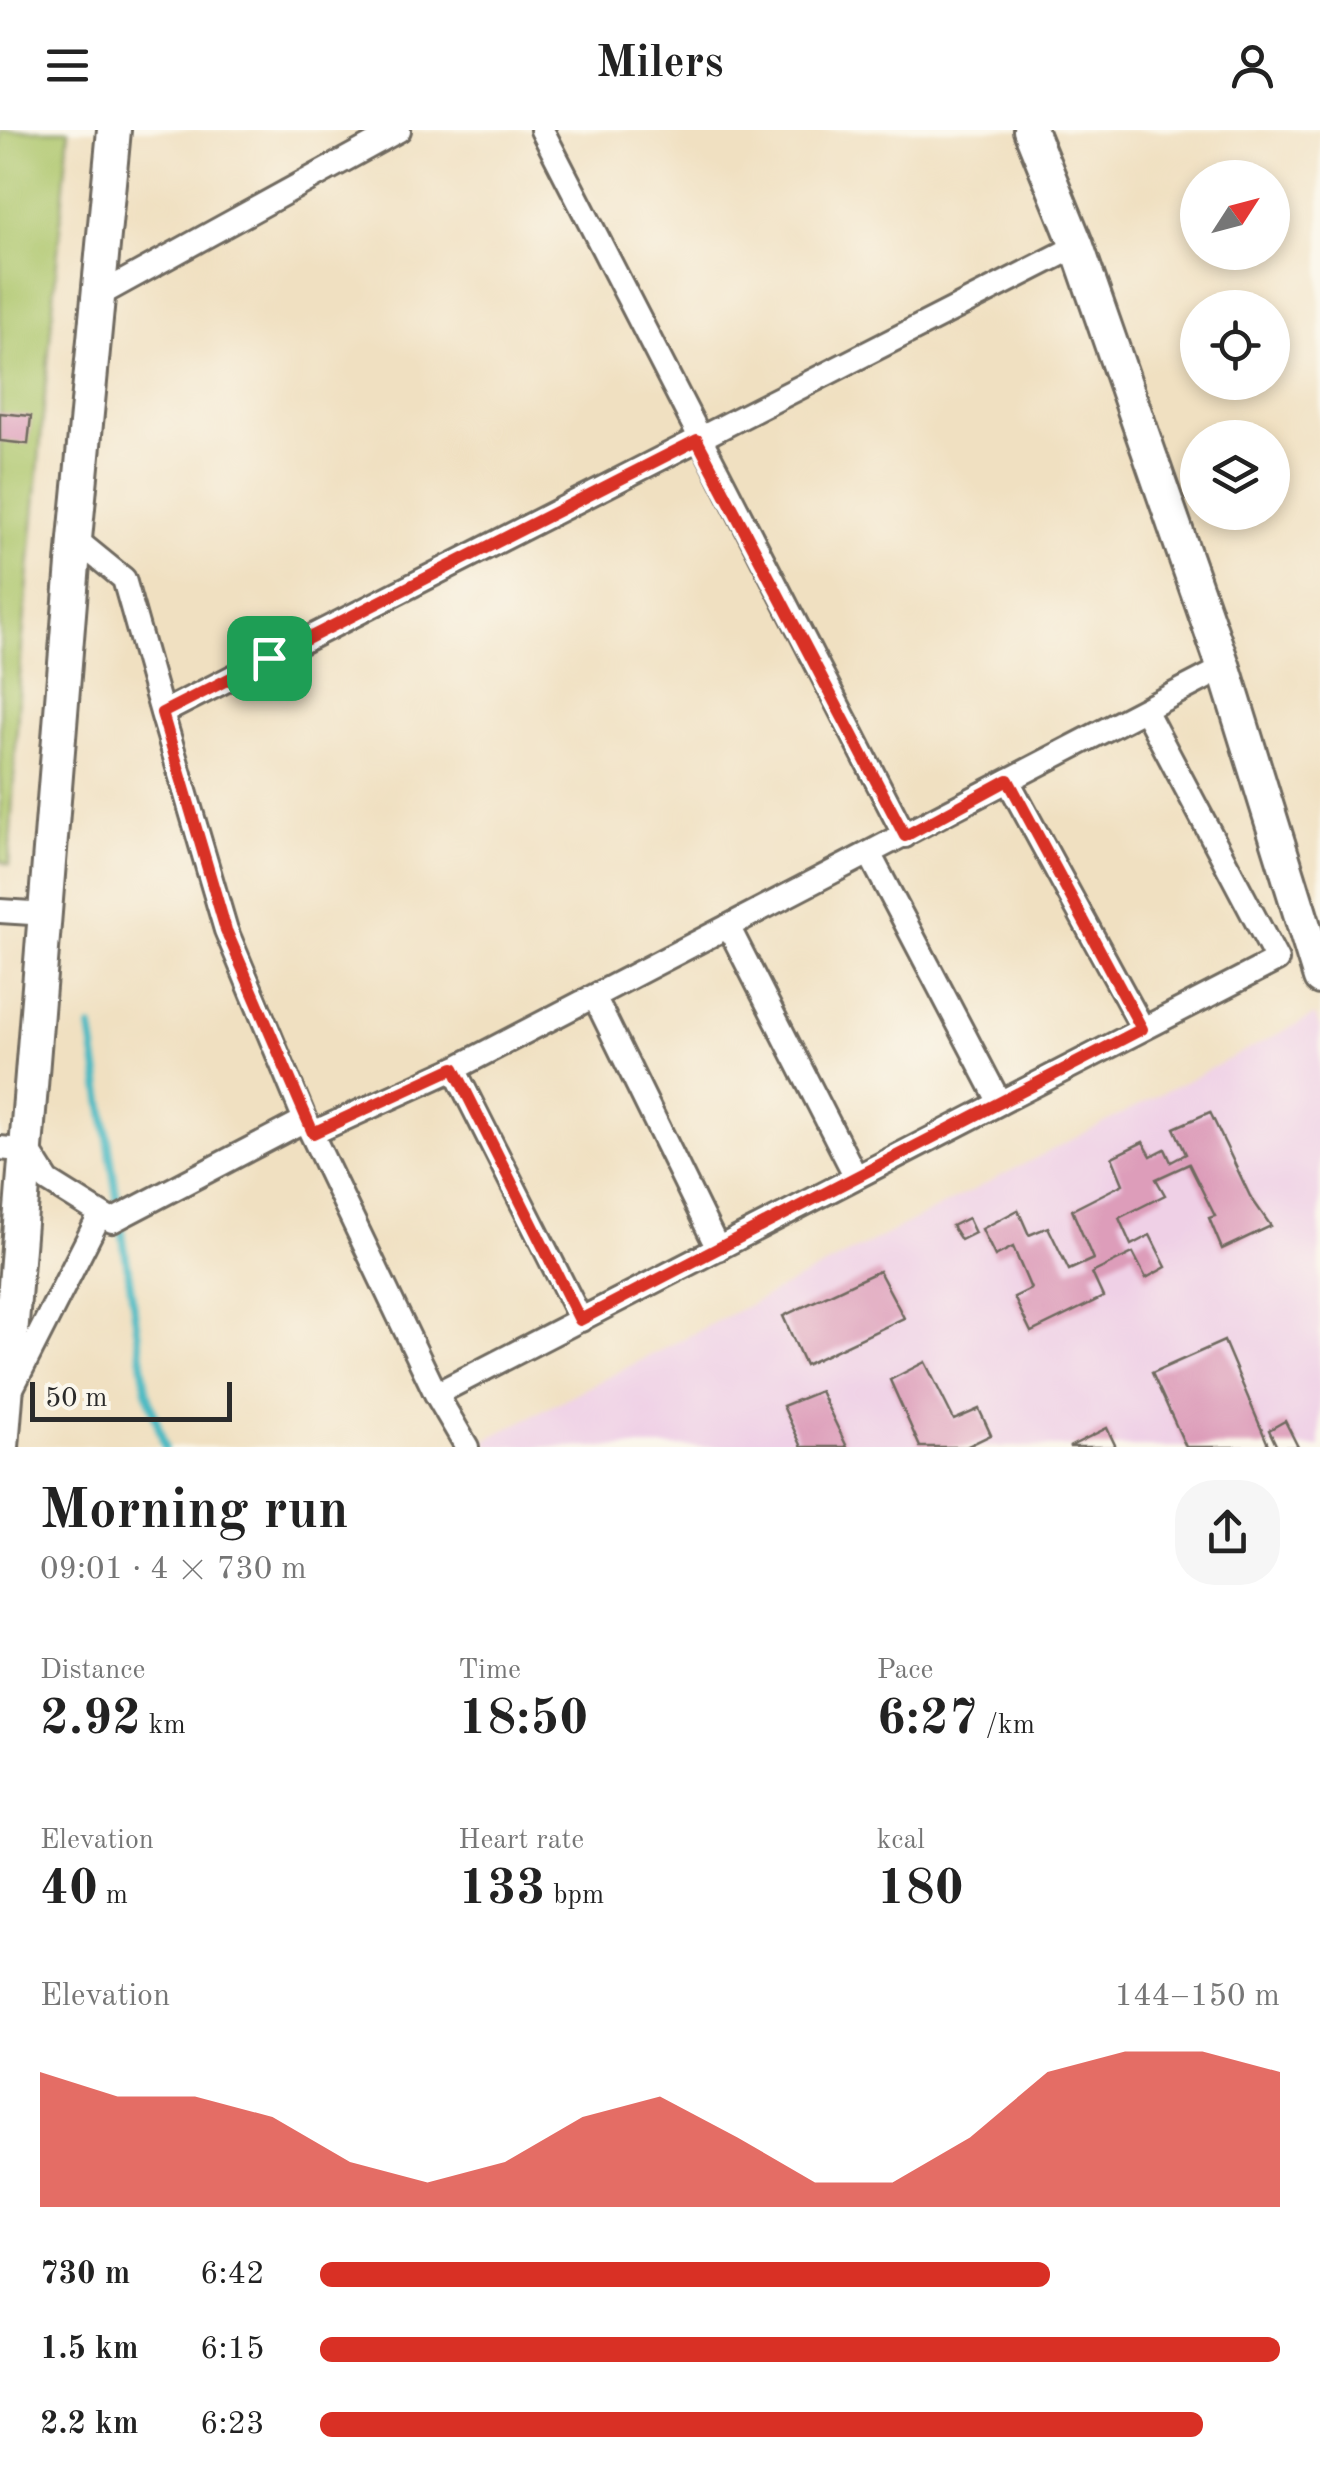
<!DOCTYPE html>
<meta charset="utf-8">
<style>
:root{--surface:#fff;--page:#f6f6f6;--text:#222;--muted:#767676;--accent:#d93025}
body{margin:0;font-family:"Old Standard TT",serif;background:var(--page);color:var(--text);height:100vh;display:flex;flex-direction:column;font-size:38px;white-space:nowrap}
*{box-sizing:border-box;margin:0}
p{font-size:32px;color:var(--muted)}
.icon{flex:none;width:55px;height:55px;fill:none;stroke:currentColor;stroke-width:2;stroke-linecap:round;stroke-linejoin:round}
.map{position:relative;height:1317px;overflow:hidden}
.side{display:flex;flex-direction:column;background:var(--surface);flex:1}
.side>*{flex:none}
.needle{width:65px;rotate:54deg}
.buttons{position:absolute;left:1180px;top:30px;display:grid;gap:20px}
.buttons a{display:grid;place-items:center;width:110px;height:110px;border-radius:50%;background:var(--surface);box-shadow:0 5px 15px #0003;font-size:50px}
.scale{position:absolute;left:30px;bottom:25px;width:202px;box-sizing:border-box;padding-left:10px;border:5px solid #2b2b2b;border-top:0;font-size:28px;line-height:35px;white-space:nowrap;color:#2b2b2b;-webkit-text-stroke:8px #fbf7ec;paint-order:stroke}
.pin{position:absolute;display:grid;place-items:center;width:85px;height:85px;color:#fff;margin:-42px;border-radius:20px;box-shadow:0 5px 15px #0006}
.round{display:grid;place-items:center;flex:none;width:105px;height:105px;border-radius:40px;background:var(--page)}
.head{display:flex;align-items:center;justify-content:space-between;height:170px;padding:0 40px}
h1{font-size:55px;font-weight:800;line-height:75px}
.metrics{display:grid;grid-template-columns:repeat(3,1fr);gap:15px;height:170px;padding:10px 40px}
.metrics div{display:grid;align-content:center}
.metrics b{font-size:50px;font-weight:800}
.metrics small{font-size:28px;font-weight:400}
.metrics p{font-size:28px}
.chart{height:280px;padding:20px 40px}
.chart p{display:flex;justify-content:space-between}
.chart svg{width:100%;height:180px;margin-top:10px;fill:var(--accent);opacity:.7}
ul{padding:0 40px;list-style:none;font-size:32px}
li{display:grid;grid-template-columns:160px 120px 1fr;align-items:center;height:75px}
li i{height:25px;border-radius:12px;background:var(--accent)}
header{display:flex;justify-content:space-between;align-items:center;height:130px;padding:0 40px;background:var(--surface);font-size:45px;font-weight:800}
.map>svg:first-child{display:block}
.built{fill:#efd0e6}
.green{fill:#adc66c;stroke:#6c784c;stroke-width:2.5}
.lines{fill:none;stroke-linecap:round;stroke-linejoin:round}
.stream{stroke:#4bbac2;stroke-width:8}
.building{fill:#dd9dba}
.street-casing{stroke:#706a60;stroke-width:28}
.secondary-casing{stroke:#706a60;stroke-width:38}
.street{stroke:#fff;stroke-width:22}
.secondary{stroke:#fff;stroke-width:32}
.route-casing{stroke:#fff;stroke-width:20}
.route{stroke:#d93025;stroke-width:12}
</style>
<header><svg class="icon" aria-label="menu" viewBox="0 0 24 24"><path d="M4 6h16M4 12h16M4 18h16"/></svg>Milers<svg class="icon" aria-label="person" viewBox="0 0 24 24"><circle cx="12" cy="8" r="4"/><path d="M4 21q1-7 8-7t8 7"/></svg></header>
<div class="map">
<svg width="1320" height="1317" viewBox="0 0 1320 1317">
<rect width="100%" height="100%" fill="#fbf7ec"/>
<filter id="ink" filterUnits="userSpaceOnUse"><feTurbulence type="fractalNoise" baseFrequency=".01" numOctaves="2"/><feDisplacementMap in="SourceGraphic" scale="20" xChannelSelector="R" yChannelSelector="G"/><feConvolveMatrix kernelMatrix="1 2 1 2 8 2 1 2 1" color-interpolation-filters="sRGB"/></filter>
<filter id="wash" filterUnits="userSpaceOnUse"><feTurbulence type="fractalNoise" baseFrequency=".0048" numOctaves="4" result="noise"/><feDisplacementMap in="SourceGraphic" scale="40" xChannelSelector="R" yChannelSelector="G"/><feGaussianBlur stdDeviation="2.25" result="paint"/><feColorMatrix in="noise" values="0 0 0 0 0 0 0 0 0 0 0 0 0 0 0 0 0 1.4 0 .05"/><feComposite in="paint" operator="in"/></filter>
<g filter="url(#wash)">
<rect width="100%" height="100%" fill="#f0e0c1"/>
<path class="built" d="M 1315,885 L 1320,899 L 1320,1317 L 489,1317 L 485,1310 Z"/>
<path class="green" d="M 0,0 L 69,0 L 21,528 L 9,735 L 0,731 Z"/>
<g class="lines">
<path class="stream" d="M 91,898 L 146,1258 L 165,1317"/>
</g>
<g id="blocks">
<path class="building" d="M 0,283 L 31,286 L 28,314 L 0,311 Z
M 1210,982 L 1250,1066 L 1271,1096 L 1222,1119 L 1209,1088 L 1215,1086 L 1189,1034 L 1156,1049 L 1165,1065 L 1119,1088 L 1131,1115 L 1150,1105 L 1166,1137 L 1146,1148 L 1133,1123 L 1092,1143 L 1103,1167 L 1031,1202 L 1014,1167 L 1031,1159 L 1013,1117 L 995,1126 L 982,1099 L 1018,1080 L 1029,1105 L 1048,1097 L 1069,1140 L 1093,1129 L 1072,1080 L 1123,1054 L 1112,1027 L 1143,1012 L 1151,1026 L 1165,1019 L 1171,1032 L 1186,1024 L 1174,998 Z
M 968,1088 L 975,1103 L 961,1110 L 952,1096 Z
M 879,1141 L 904,1188 L 805,1235 L 783,1186 Z
M 1224,1211 L 1269,1317 L 1186,1317 L 1152,1243 Z
M 925,1232 L 954,1290 L 979,1279 L 991,1305 L 966,1317 L 920,1317 L 890,1250 Z
M 820,1261 L 847,1317 L 802,1317 L 783,1276 Z
M 1285,1291 L 1298,1317 L 1277,1317 L 1269,1300 Z
M 1107,1298 L 1116,1317 L 1069,1317 Z"/>
</g>
</g>
<g filter="url(#ink)">
<use href="#blocks" fill-opacity="0" stroke="#706a60" stroke-width="2.5"/>
<g class="lines">
<g class="street-casing">
<path id="street" d="M 542,0 L 905,706
M 101,164 L 399,0
M 75,409 L 124,449 L 162,583
M 1008,651 L 1143,899
M 869,723 L 1000,973
M 0,781 L 47,784
M 728,796 L 856,1047
M 594,866 L 718,1119
M 454,939 L 581,1190
M 313,1003 L 454,939 L 1224,538
M 0,1018 L 29,1021 L 48,1051 L 112,1091 L 305,990
M 9,1264 L 100,1085
M 436,1264 L 1277,830 L 1145,580
M 467,1317 L 436,1264 L 305,990 L 226,800 L 162,583 L 1077,116"/>
</g>
<g class="secondary-casing">
<path id="secondary" d="M 1030,0 L 1077,116 L 1224,538 L 1320,848
M 2,1317 L 75,409 L 114,0"/>
</g>
<use href="#street" class="street"/>
<use href="#secondary" class="secondary"/>
</g>
</g>
<g class="lines" filter="url(#ink)">
<g class="route-casing">
<path id="route" d="M 697,310 L 905,706 L 1008,650 L 1142,899 L 580,1190 L 454,938 L 313,1003 L 226,800 L 162,583 Z"/>
</g>
<use href="#route" class="route"/>
</g>
</svg>
<div class="buttons">
<a><svg class="needle" viewBox="-14 -14 28 28"><path d="M0-13l5 13h-10z" fill="#e53935"/><path d="M0 13l5-13h-10z" fill="#767676"/></svg></a>
<a><svg class="icon" aria-label="locate" viewBox="0 0 24 24"><circle cx="12" cy="12" r="6"/><path d="M12 2v4M12 18v4M2 12h4M18 12h4"/></svg></a>
<a><svg class="icon" aria-label="layers" viewBox="0 0 24 24"><path d="M12 4l9 5-9 5-9-5zM3 14l9 5 9-5"/></svg></a>
</div>
<div class="scale">50 m</div>
<div class="pin" style="left:269px;top:528px;background:#1e9e55"><svg class="icon" aria-label="arrive" viewBox="0 0 24 24"><path d="M6 21V4h12l-3 4 3 4H6"/></svg></div>
</div>
<section class="side">
<div class="head"><div><h1>Morning run</h1><p>09:01 · 4 × 730 m</p></div><a class="round"><svg class="icon" aria-label="share" viewBox="0 0 24 24"><path d="M12 15V3M7 8l5-5 5 5M5 13v7h14v-7"/></svg></a></div>
<div class="metrics">
<div><p>Distance</p><b>2.92<small> km</small></b></div>
<div><p>Time</p><b>18:50</b></div>
<div><p>Pace</p><b>6:27<small> /km</small></b></div>
</div>
<div class="metrics">
<div><p>Elevation</p><b>40<small> m</small></b></div>
<div><p>Heart rate</p><b>133<small> bpm</small></b></div>
<div><p>kcal</p><b>180</b></div>
</div>
<div class="chart"><p><span>Elevation</span>144–150 m</p>
<svg viewBox="0 0 160 44" preserveAspectRatio="none"><path d="M0 44V11L10 17L20 17L30 22L40 33L50 38L60 33L70 22L80 17L90 27L100 38L110 38L120 27L130 11L140 6L150 6L160 11V44z"/></svg>
</div>
<ul>
<li><b>730 m</b>6:42<i style="width:76%"></i></li>
<li><b>1.5 km</b>6:15<i style="width:100%"></i></li>
<li><b>2.2 km</b>6:23<i style="width:92%"></i></li>
</ul>
</section>
